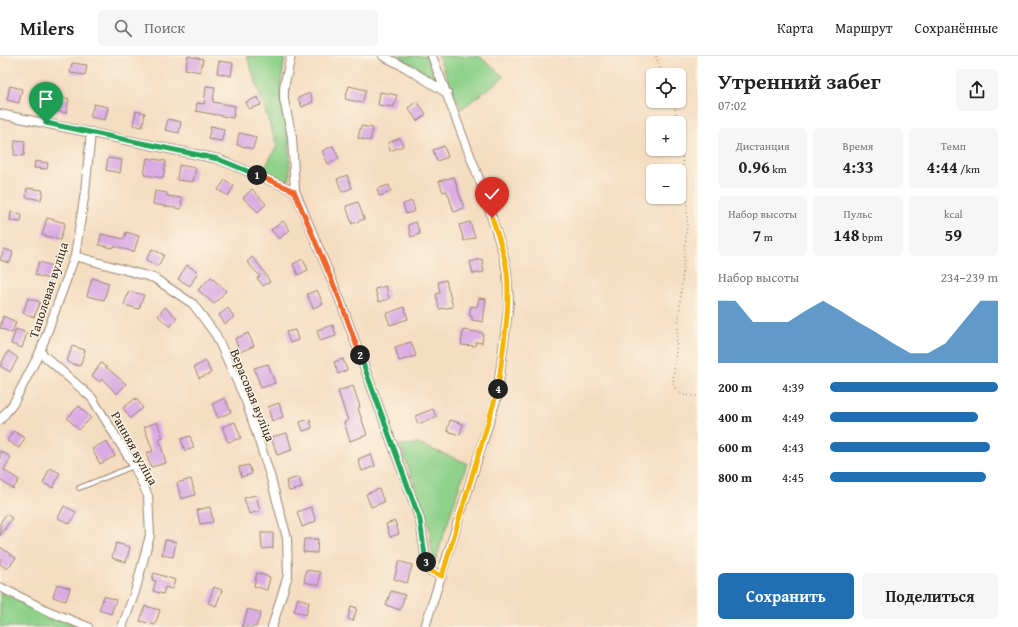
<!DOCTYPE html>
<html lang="ru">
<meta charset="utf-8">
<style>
:root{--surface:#fff;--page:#f6f6f6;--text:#222;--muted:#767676;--line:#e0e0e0;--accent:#1f6fb2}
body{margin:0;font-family:"Gentium Book Plus",serif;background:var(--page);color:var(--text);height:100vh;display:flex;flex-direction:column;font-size:15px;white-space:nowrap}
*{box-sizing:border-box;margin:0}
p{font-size:13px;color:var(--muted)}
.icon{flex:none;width:22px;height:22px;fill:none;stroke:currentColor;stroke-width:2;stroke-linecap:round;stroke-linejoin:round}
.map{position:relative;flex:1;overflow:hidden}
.drawer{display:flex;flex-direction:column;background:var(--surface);width:320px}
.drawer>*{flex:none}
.controls{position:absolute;left:646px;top:12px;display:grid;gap:8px}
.controls a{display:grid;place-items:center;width:40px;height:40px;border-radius:6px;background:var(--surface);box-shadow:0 1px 3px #0004;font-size:20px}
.pin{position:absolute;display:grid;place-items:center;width:34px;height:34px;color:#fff;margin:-41px -17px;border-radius:50% 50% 50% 0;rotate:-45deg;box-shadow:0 0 4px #0007}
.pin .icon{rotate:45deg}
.km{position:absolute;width:20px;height:20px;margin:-10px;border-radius:50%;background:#222;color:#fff;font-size:11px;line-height:20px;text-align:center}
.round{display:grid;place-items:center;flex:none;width:42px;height:42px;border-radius:6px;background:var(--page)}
.headline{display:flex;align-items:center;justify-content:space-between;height:68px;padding:0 20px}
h1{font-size:22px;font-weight:700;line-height:30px}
.stats{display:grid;grid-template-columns:repeat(3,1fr);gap:6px;height:68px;padding:4px 20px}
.stats div{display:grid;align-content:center;border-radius:6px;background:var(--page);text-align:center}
.stats b{font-size:17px;font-weight:700}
.stats small{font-size:11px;font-weight:400}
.stats p{font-size:11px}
.chart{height:112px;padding:8px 20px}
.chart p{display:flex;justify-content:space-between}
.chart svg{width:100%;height:72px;margin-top:4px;fill:var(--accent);opacity:.7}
.cta{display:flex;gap:8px;margin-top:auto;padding:8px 20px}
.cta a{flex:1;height:46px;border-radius:6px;background:var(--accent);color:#fff;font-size:16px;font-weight:700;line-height:46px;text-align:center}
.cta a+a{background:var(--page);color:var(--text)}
ul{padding:0 20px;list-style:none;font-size:13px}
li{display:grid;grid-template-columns:64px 48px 1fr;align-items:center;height:30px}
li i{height:10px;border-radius:5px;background:var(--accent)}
header{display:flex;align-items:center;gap:24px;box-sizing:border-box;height:56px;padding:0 20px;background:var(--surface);border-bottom:1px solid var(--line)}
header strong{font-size:19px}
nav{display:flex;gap:22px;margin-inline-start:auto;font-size:14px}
.search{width:280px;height:36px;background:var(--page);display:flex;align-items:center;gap:10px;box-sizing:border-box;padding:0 14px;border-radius:6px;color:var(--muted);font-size:15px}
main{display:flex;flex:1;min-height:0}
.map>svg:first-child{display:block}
.green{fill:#8ed18a;stroke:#647e54}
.building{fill:#daaae4}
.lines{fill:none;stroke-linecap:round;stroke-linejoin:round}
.service-casing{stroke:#988470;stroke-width:6}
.minor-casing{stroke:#988470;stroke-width:10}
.path{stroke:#988470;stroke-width:1.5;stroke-dasharray:1 3;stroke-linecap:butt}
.service{stroke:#fff;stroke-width:4}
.minor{stroke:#fff;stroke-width:8}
.split-1-casing{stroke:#fff;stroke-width:8}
.split-2-casing{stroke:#fff;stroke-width:8}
.split-3-casing{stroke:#fff;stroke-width:8}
.split-4-casing{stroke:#fff;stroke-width:8}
.split-5-casing{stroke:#fff;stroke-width:8}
.split-1{stroke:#22a559;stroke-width:5}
.split-2{stroke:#f0652b;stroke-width:5}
.split-3{stroke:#22a559;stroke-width:5}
.split-4{stroke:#f5b400;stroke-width:5}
.split-5{stroke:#f5b400;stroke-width:5}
.labels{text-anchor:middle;stroke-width:3;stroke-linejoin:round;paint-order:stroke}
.street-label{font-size:13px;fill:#3b2a1e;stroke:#fcf5e5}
</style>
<header>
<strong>Milers</strong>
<div class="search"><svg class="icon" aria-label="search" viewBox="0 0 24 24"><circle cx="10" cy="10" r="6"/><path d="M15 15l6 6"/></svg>Поиск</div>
<nav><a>Карта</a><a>Маршрут</a><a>Сохранённые</a></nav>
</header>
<main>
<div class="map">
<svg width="698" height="571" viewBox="0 0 698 571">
<rect width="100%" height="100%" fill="#fcf5e5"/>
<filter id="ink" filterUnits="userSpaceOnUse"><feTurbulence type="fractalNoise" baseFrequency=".025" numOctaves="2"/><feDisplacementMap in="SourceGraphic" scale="8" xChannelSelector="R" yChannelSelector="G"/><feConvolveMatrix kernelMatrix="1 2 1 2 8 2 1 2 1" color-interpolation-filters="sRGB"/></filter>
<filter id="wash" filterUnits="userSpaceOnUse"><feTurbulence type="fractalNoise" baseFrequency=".012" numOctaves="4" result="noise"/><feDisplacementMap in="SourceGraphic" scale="16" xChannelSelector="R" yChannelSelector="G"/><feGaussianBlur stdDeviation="0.9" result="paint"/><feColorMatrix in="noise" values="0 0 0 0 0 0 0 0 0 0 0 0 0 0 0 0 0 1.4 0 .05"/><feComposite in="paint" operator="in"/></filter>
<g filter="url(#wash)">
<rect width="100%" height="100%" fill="#f5ddc1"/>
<path class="green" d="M 247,0 L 285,0 L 280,34 L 289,86 L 290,123 L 282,125 L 264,113 L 277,90 Z
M 395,0 L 426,0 L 437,26 L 412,8 Z
M 438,0 L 479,0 L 504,21 L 461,53 Z
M 418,388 L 467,407 L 434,509 L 428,465 L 400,389 Z
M 0,536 L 79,571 L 0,571 Z"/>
<g id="blocks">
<path class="building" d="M 188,0 L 203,3 L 200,16 L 185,13 Z
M 219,5 L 233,7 L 231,20 L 217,17 Z
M 72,7 L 87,9 L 85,19 L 70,17 Z
M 10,30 L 22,33 L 19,47 L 7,44 Z
M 206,30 L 215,31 L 213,46 L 235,50 L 233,62 L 196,55 L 197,47 L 204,48 Z
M 349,30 L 366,34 L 362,47 L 345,43 Z
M 380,36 L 397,39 L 394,51 L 378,49 Z
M 310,37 L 313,46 L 302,51 L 298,42 Z
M 57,40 L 69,43 L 66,57 L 53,54 Z
M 258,41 L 261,49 L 249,53 L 246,46 Z
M 417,45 L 426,58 L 417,65 L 408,52 Z
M 94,48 L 108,51 L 105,64 L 90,61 Z
M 136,55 L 145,57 L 142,71 L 133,69 Z
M 168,63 L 181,66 L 179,77 L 165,74 Z
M 211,70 L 224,73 L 222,85 L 208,83 Z
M 361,70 L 373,72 L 370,85 L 358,82 Z
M 239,77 L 256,81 L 253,93 L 237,89 Z
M 400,82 L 403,90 L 390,95 L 388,87 Z
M 15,84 L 25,85 L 24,100 L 14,99 Z
M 333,90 L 339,103 L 328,108 L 322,95 Z
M 444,90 L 448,101 L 437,105 L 433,94 Z
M 108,102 L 122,104 L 120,117 L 106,114 Z
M 147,102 L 166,105 L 163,122 L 144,119 Z
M 35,105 L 48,107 L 47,113 L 34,112 Z
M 179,109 L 196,112 L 193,126 L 177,124 Z
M 347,119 L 352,132 L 342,136 L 337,123 Z
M 454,121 L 464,152 L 454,156 L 447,135 L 443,136 L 439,125 Z
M 225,124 L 234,130 L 228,140 L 218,134 Z
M 389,129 L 391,136 L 379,140 L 377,133 Z
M 27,132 L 43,134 L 41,144 L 26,141 Z
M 252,133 L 266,148 L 258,156 L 243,142 Z
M 155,135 L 167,137 L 167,140 L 182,142 L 181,153 L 153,148 Z
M 412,145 L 415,155 L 406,158 L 403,148 Z
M 358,146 L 364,163 L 352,168 L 346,150 Z
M 11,156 L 22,158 L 21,166 L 10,165 Z
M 47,162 L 65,167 L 60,184 L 42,179 Z
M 283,165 L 290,174 L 279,183 L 271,174 Z
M 416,166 L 420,178 L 411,181 L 408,169 Z
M 470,166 L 475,181 L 464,185 L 459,169 Z
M 126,176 L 139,180 L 134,196 L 114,190 L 113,192 L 99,189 L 101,178 L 124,183 Z
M 4,193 L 13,196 L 10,207 L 0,204 Z
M 152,193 L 164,199 L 158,210 L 146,204 Z
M 252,201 L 261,211 L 270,226 L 263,230 L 257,222 L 260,220 L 247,206 Z
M 303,203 L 308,214 L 298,219 L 293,208 Z
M 482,203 L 484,216 L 473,218 L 470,206 Z
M 39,206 L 53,210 L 49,223 L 35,219 Z
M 187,209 L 198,216 L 190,230 L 178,223 Z
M 211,221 L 226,235 L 214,248 L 198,234 Z
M 92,222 L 109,227 L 104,244 L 87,240 Z
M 446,224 L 453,251 L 439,253 L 436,238 L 440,237 L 438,226 Z
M 386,230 L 389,243 L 379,246 L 375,233 Z
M 317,234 L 323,248 L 313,252 L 307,238 Z
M 129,235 L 144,239 L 139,253 L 124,249 Z
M 28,242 L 40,246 L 34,261 L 23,257 Z
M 479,242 L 486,243 L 483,266 L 472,264 L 472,260 L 469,260 L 471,250 L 477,251 Z
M 165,251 L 177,262 L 170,271 L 158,260 Z
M 404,251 L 408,263 L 390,269 L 386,258 Z
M 228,252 L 234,261 L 225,268 L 219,259 Z
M 3,260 L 16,266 L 12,277 L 0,272 Z
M 333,269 L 336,280 L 320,285 L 317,274 Z
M 16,273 L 27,277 L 22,292 L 11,288 Z
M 295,274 L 298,284 L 290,287 L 286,276 Z
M 463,274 L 483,277 L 482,287 L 476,286 L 475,290 L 461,289 Z
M 248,277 L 254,290 L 240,296 L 235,283 Z
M 411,286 L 416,300 L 399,305 L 395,291 Z
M 72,290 L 85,294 L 80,310 L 67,306 Z
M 8,295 L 18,302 L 10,316 L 0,310 Z
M 343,303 L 347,314 L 338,318 L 334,306 Z
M 206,305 L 211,317 L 199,322 L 194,311 Z
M 101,307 L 126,328 L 117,338 L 102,323 L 100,326 L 92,320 Z
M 268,308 L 275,327 L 261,332 L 254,312 Z
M 353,330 L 360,351 L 358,352 L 367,379 L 350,385 L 344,366 L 348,365 L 338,335 Z
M 136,342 L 143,352 L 130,362 L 123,352 Z
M 225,342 L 231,356 L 218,362 L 212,348 Z
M 279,347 L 283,361 L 272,365 L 268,351 Z
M 79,350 L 91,362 L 79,374 L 67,362 Z
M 433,353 L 436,361 L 418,368 L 415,360 Z
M 310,363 L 312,372 L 303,375 L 300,366 Z
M 450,364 L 463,368 L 460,379 L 447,375 Z
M 157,366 L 163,382 L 159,383 L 166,407 L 151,411 L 146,397 L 153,395 L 144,371 Z
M 235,366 L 241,382 L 228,386 L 222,371 Z
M 13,375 L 25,382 L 19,392 L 7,385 Z
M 287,377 L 292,394 L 277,399 L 271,381 Z
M 190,380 L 194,392 L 185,395 L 181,383 Z
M 106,385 L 115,400 L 100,408 L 92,393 Z
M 0,395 L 11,401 L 4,414 L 19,424 L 13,433 L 0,424 Z
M 371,398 L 375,410 L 362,415 L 358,403 Z
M 249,409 L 252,418 L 241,421 L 239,411 Z
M 50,412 L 60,417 L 53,432 L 43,427 Z
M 299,421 L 302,432 L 289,435 L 286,425 Z
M 191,423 L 195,439 L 181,443 L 177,427 Z
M 379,433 L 384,446 L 371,451 L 366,438 Z
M 256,439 L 260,455 L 249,458 L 244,442 Z
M 64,450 L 76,456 L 70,468 L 58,462 Z
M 210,451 L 213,466 L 200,468 L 197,454 Z
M 311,451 L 316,465 L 302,471 L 297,456 Z
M 6,458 L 12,462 L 0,480 L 0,467 Z
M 395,465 L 399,478 L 390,481 L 386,468 Z
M 261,477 L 273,477 L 273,492 L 262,493 Z
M 304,483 L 318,483 L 317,497 L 303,496 Z
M 165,484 L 176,486 L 173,501 L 162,499 Z
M 116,487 L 130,491 L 126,506 L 112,502 Z
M 0,491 L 16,502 L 7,513 L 0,508 Z
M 399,505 L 412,509 L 407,527 L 394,523 Z
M 306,514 L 320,516 L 319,529 L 304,526 Z
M 154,517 L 175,524 L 172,533 L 165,531 L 163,538 L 153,535 L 156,525 L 152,524 Z
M 257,517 L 270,521 L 267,534 L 254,530 Z
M 57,528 L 70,532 L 66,545 L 53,541 Z
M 214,531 L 222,534 L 216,550 L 208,547 Z
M 391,535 L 405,539 L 400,554 L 386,549 Z
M 104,540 L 116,544 L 111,558 L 99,554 Z
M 298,542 L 309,546 L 306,559 L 294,555 Z
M 145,550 L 160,554 L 155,569 L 140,565 Z
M 351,550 L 357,552 L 353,565 L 348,563 Z
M 248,553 L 261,557 L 256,571 L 242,571 Z"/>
</g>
</g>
<g filter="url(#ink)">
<use href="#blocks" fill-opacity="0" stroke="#988470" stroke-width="1"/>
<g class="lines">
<g class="service-casing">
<path id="service" d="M 79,432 L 134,410"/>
</g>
<g class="minor-casing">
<path id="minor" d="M 291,0 L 284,31 L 284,44 L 292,81 L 295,135
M 383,0 L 405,11 L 447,37
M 0,58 L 218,103 L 295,135 L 340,244 L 420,464 L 426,505 L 430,515 L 442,520
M 75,200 L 154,222 L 193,248 L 216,279 L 246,345 L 270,419 L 287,482 L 288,519 L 272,571
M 40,296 L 92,342 L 134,410 L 148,440 L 150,479 L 135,536 L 122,571
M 0,364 L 13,348 L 40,296 L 75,200 L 85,136 L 91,76
M 0,531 L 48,555 L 88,571
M 425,571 L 497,341 L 509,246 L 507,216 L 503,197 L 481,128 L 432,0"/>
</g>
<path class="path" d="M 656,0 L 663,19
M 674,45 L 678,67
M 679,73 L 687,145 L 687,168 L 673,328 C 679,340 686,340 698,340"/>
<use href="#service" class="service"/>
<use href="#minor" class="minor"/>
</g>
</g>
<g class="lines" filter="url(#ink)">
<g class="split-1-casing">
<path id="split-1" d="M 46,67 L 218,103 L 257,119"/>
</g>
<g class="split-2-casing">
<path id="split-2" d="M 257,119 L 294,135 L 340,244 L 360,299"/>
</g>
<g class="split-3-casing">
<path id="split-3" d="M 360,299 L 420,464 L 426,506"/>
</g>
<g class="split-4-casing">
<path id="split-4" d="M 426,506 L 430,515 L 442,520 L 498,333"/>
</g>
<g class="split-5-casing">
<path id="split-5" d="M 492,162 C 498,180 505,198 507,216 C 511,255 502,295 498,333"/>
</g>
<use href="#split-1" class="split-1"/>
<use href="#split-2" class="split-2"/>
<use href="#split-3" class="split-3"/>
<use href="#split-4" class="split-4"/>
<use href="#split-5" class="split-5"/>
</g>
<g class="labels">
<g class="street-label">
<text transform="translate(48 234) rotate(-72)" y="5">Таполевая вуліца</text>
<text transform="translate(253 339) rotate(68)" y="5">Верасовая вуліца</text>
<text transform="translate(135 392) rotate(61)" y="5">Ранняя вуліца</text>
</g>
</g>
</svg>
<div class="controls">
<a><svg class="icon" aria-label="locate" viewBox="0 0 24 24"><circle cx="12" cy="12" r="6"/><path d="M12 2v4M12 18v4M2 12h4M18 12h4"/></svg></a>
<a>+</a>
<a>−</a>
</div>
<div class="pin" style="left:46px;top:67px;background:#1e9e55"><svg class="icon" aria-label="arrive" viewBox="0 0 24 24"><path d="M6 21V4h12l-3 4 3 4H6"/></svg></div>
<div class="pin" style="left:492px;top:162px;background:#d93025"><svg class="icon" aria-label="check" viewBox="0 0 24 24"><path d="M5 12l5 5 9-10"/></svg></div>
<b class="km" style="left:257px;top:119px">1</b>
<b class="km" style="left:360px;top:299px">2</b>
<b class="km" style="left:426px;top:506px">3</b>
<b class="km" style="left:498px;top:333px">4</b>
</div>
<section class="drawer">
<div class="headline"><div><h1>Утренний забег</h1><p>07:02</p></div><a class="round"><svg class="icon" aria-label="share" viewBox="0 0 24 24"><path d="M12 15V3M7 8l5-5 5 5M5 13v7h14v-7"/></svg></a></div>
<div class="stats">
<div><p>Дистанция</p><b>0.96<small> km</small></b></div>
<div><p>Время</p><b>4:33</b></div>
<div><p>Темп</p><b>4:44<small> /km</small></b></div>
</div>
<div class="stats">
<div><p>Набор высоты</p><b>7<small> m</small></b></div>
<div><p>Пульс</p><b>148<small> bpm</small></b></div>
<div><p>kcal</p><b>59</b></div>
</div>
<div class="chart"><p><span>Набор высоты</span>234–239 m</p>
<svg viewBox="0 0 160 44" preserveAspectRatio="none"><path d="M0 44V6L10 6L20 19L30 19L40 19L50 12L60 6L70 12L80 19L90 25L100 32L110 38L120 38L130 32L140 19L150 6L160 6V44z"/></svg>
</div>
<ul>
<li><b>200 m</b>4:39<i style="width:100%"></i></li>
<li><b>400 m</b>4:49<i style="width:88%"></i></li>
<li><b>600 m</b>4:43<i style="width:95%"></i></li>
<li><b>800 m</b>4:45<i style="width:93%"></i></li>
</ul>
<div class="cta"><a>Сохранить</a><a>Поделиться</a></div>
</section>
</main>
